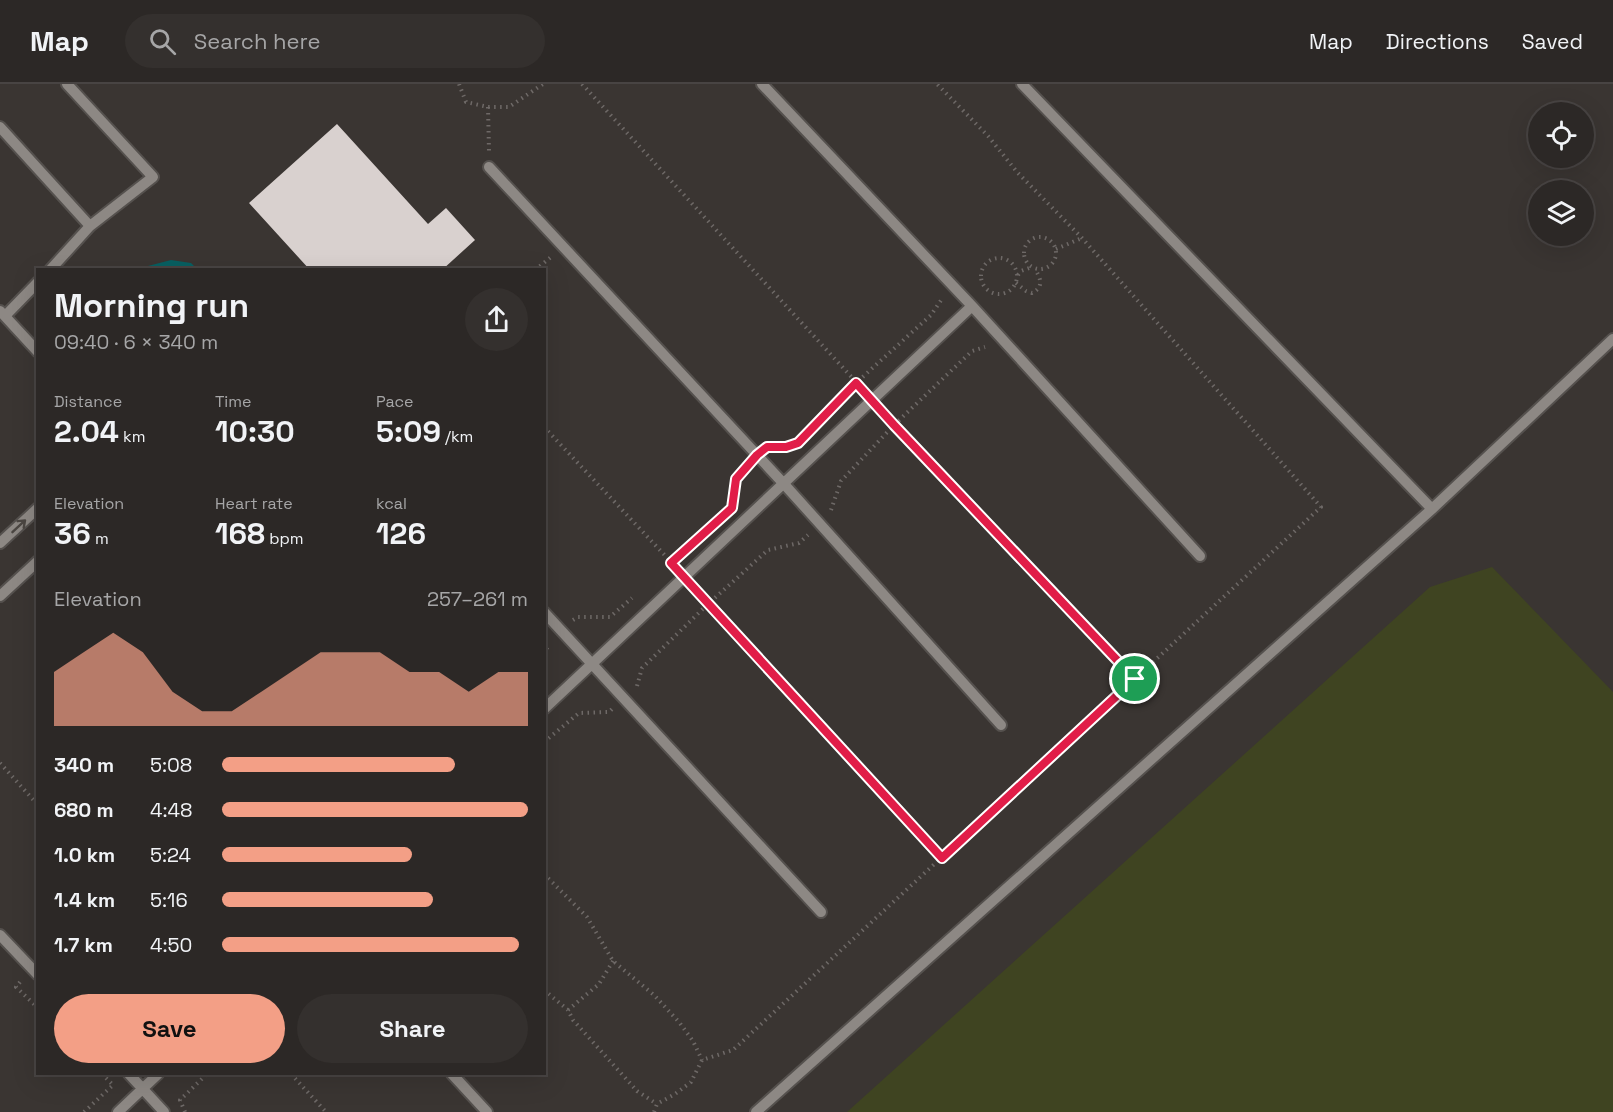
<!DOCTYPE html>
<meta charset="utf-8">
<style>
:root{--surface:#2c2826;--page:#34302e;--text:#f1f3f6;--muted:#a6a6a7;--line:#484443;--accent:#f39f86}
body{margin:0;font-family:"Space Grotesk",sans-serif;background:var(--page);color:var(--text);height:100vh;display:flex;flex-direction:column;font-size:22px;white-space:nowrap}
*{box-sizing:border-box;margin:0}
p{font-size:20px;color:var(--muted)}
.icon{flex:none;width:33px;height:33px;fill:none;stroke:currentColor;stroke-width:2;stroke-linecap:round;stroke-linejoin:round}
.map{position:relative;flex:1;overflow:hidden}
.sheet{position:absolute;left:36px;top:184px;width:510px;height:807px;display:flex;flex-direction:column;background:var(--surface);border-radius:0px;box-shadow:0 6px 24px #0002,0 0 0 2px var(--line)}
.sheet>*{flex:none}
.fabs{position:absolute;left:1528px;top:18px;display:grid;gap:12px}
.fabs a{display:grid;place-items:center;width:66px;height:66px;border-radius:50%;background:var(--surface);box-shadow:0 6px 24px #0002,0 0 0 2px var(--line);font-size:30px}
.pin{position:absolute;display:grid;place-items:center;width:51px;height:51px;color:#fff;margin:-26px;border:3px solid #fff;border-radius:50%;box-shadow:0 2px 6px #0007}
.round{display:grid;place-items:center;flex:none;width:63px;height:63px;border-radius:32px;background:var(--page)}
.head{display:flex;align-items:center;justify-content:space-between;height:102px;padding:0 18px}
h1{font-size:33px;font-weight:600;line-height:45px}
.metrics{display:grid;grid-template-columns:repeat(3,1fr);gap:9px;height:102px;padding:6px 18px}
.metrics div{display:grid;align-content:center}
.metrics b{font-size:30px;font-weight:600}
.metrics small{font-size:16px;font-weight:400}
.metrics p{font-size:16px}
.chart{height:168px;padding:12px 18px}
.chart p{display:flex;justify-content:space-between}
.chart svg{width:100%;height:108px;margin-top:6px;fill:var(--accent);opacity:.7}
.primary-button{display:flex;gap:12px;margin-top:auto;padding:12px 18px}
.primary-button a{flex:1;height:69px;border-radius:36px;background:var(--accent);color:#111;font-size:24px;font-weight:600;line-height:69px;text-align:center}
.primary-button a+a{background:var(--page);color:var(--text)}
ul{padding:0 18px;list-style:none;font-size:20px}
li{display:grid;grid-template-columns:96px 72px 1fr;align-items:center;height:45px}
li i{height:15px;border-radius:8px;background:var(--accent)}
header{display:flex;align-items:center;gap:36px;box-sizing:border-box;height:84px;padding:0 30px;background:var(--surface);border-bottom:2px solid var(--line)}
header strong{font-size:28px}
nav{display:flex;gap:33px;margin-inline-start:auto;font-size:21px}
.search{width:420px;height:54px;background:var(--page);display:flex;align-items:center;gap:15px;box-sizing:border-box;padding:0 21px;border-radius:33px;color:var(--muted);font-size:22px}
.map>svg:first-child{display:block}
.green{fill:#3f4421}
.water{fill:#085f61}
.building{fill:#d9d1cf}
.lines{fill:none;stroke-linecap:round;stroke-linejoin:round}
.minor-casing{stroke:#55514e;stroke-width:14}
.path{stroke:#6e6967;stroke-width:4;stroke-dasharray:1.5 4.5;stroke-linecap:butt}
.minor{stroke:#8d8884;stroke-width:10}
.oneway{stroke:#4b4642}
.route-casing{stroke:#fff;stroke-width:12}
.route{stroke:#e11d48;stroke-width:8}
</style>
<header>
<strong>Map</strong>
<div class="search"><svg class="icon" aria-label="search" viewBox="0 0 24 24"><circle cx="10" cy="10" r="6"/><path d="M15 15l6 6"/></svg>Search here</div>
<nav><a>Map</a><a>Directions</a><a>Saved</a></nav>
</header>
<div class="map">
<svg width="1613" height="1028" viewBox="0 0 1613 1028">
<rect width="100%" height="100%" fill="#3a3532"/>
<path class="green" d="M 1492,483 L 1613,608 L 1613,1028 L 847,1028 L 1430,503 Z"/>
<path class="water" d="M 171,176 L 191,179 L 198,186 L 145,186 L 148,182 Z"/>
<path class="building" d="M 337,40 L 428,140 L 446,124 L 475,156 L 442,186 L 310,186 L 249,119 Z"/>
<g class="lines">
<g class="minor-casing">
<path id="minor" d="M 762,0 L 972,222 L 1200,472
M 1022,0 L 1432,425 L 1613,255
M 0,43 L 90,142
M 489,83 L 784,400 L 1001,641
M 50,186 L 90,142 L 153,93 L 67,0
M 0,227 L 38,268
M 5,232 L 38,198
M 0,459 L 38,424
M 0,512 L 38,477
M 544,528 L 821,828
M 544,625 L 972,222
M 0,851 L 38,891
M 129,990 L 164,1028
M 452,990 L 487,1028
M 118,1028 L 158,990
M 756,1028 L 1432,425"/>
</g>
<path class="path" d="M 459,0 L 466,18 L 488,23 L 509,23 L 543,0
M 582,0 L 857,299
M 488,23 L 489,67
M1024 169a16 16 0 1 1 32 0a16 16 0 1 1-32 0Z
M 1056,165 L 1082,154
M981 192a18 18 0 1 1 36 0a18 18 0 1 1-36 0Z
M 535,186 L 551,173
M 1018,191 L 1021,187 L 1032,183
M 1016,199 L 1026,207 L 1032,209 C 1044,203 1041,195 1035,185
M 884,330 L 1135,595
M 544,343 L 674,481
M 812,344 L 856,299 L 931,231 L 942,215
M 774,363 L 786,363 L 798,358
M 732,422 L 736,395 L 745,385
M 831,426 L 841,397 L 894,341 L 972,267 L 985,263
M 697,507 L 942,774
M 573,536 L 578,533 L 610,533 L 632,514
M 544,570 L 549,560
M 637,602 L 642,584 L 708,520 L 768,466 L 799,459 L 808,451
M 544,658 L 579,629 L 609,628 L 612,625
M 0,679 L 38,721
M 544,790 L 587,833 L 613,877 L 654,911 L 679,938 L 693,957 L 702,976
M 20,898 L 16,903 L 38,924
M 544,906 L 568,926 L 573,936 L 637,1007 L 657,1020
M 568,926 L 599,900 L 613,877
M 291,990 L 326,1028
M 84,1028 L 113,1001 L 102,990
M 185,1028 L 180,1016 L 207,990
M 654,1028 L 657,1020 L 675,1010 L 691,998 L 702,976 L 733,966 L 1321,423 L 1082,154 L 1017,88 L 988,52 L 937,0"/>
<use href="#minor" class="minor"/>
</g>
<defs><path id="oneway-shaft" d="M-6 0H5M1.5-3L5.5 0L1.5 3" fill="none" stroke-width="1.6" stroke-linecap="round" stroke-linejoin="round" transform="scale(1.5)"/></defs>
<use class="oneway" href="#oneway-shaft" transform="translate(19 442) rotate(-43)"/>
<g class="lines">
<g class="route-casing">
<path id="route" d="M 856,299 L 894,341 L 1135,595 L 942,774 L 671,479 L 732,424 L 736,395 L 757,371 L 767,363 L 786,363 L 798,359 Z"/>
</g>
<use href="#route" class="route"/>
</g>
</svg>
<div class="fabs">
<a><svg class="icon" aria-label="locate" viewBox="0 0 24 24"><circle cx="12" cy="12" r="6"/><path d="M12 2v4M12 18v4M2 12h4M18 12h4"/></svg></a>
<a><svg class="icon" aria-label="layers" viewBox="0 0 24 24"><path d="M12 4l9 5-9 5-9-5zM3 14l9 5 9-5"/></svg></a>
</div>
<div class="pin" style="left:1135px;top:595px;background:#1e9e55"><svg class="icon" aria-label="arrive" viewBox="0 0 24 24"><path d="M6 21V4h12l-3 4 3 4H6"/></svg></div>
<section class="sheet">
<div class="head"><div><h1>Morning run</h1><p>09:40 · 6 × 340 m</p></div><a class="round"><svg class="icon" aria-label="share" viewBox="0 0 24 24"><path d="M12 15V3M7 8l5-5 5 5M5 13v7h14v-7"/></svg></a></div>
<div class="metrics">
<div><p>Distance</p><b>2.04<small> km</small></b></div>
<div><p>Time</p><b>10:30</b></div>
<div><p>Pace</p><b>5:09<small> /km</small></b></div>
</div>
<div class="metrics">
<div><p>Elevation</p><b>36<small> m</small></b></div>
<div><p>Heart rate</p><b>168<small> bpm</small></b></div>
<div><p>kcal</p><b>126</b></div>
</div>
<div class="chart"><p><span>Elevation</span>257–261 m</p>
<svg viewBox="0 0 160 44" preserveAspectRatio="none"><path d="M0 44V22L10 14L20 6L30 14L40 30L50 38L60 38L70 30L80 22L90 14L100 14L110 14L120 22L130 22L140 30L150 22L160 22V44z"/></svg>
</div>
<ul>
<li><b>340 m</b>5:08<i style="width:76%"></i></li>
<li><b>680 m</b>4:48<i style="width:100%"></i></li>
<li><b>1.0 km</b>5:24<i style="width:62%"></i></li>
<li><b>1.4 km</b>5:16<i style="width:69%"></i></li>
<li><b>1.7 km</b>4:50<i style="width:97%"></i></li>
</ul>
<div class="primary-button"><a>Save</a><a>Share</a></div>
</section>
</div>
